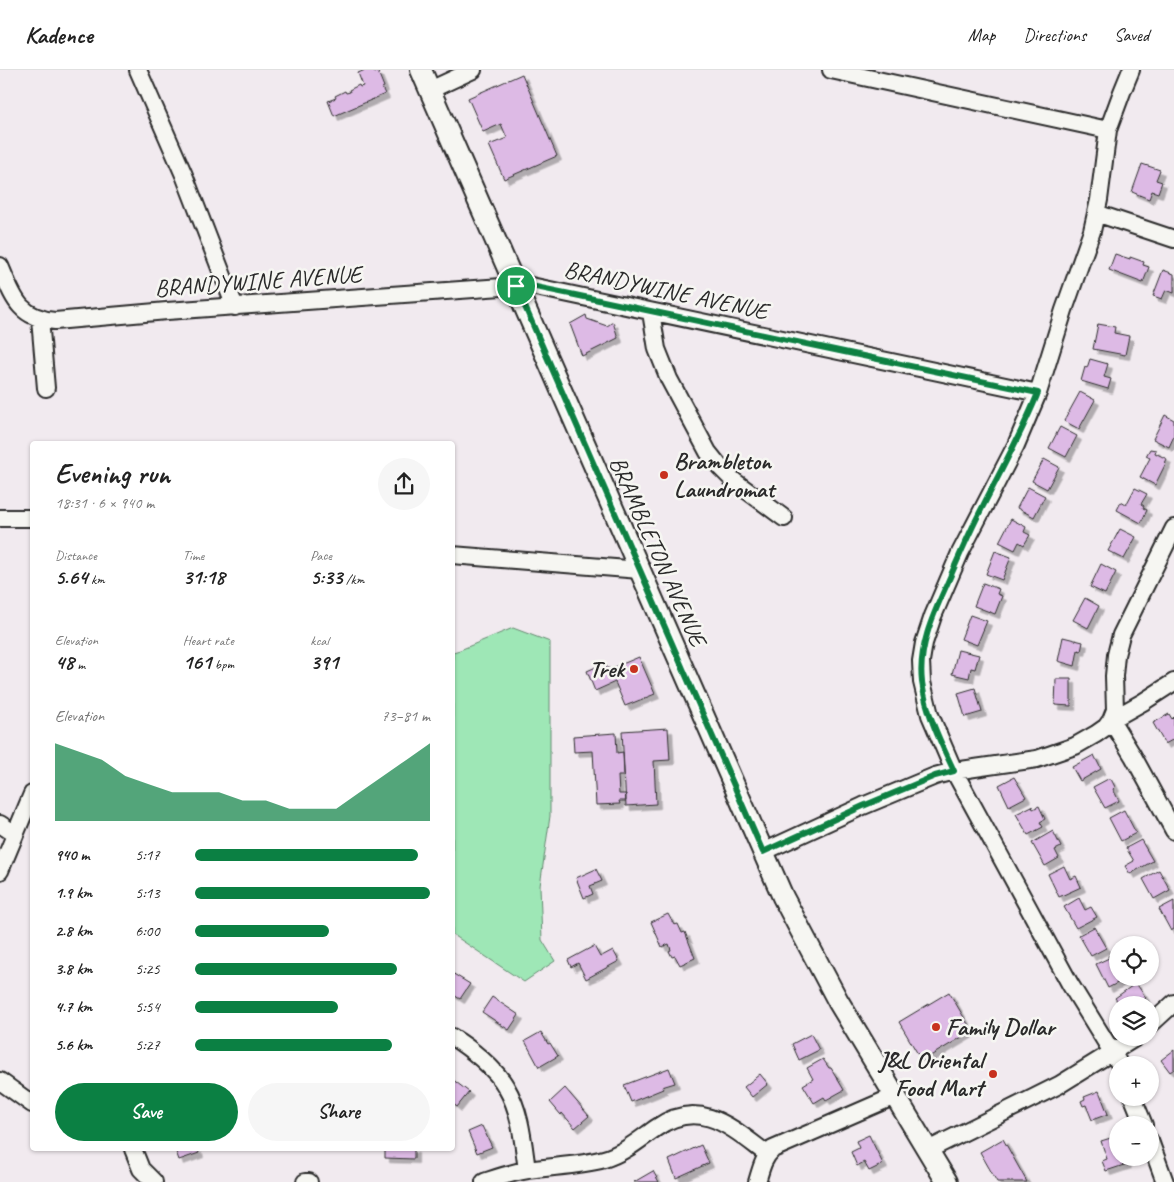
<!DOCTYPE html>
<meta charset="utf-8">
<style>
:root{--surface:#fff;--page:#f6f6f6;--text:#222;--muted:#767676;--line:#e0e0e0;--accent:#0b8043}
body{margin:0;font-family:Caveat,sans-serif;background:var(--page);color:var(--text);height:100vh;display:flex;flex-direction:column;font-size:19px;white-space:nowrap}
*{box-sizing:border-box;margin:0}
p{font-size:16px;color:var(--muted)}
.icon{flex:none;width:28px;height:28px;fill:none;stroke:currentColor;stroke-width:2;stroke-linecap:round;stroke-linejoin:round}
.map{position:relative;flex:1;overflow:hidden}
.details{position:absolute;left:30px;top:371px;width:425px;height:710px;display:flex;flex-direction:column;background:var(--surface);border-radius:5px;box-shadow:0 1px 4px #0004}
.details>*{flex:none}
.controls{position:absolute;left:1109px;top:866px;display:grid;gap:10px}
.controls a{display:grid;place-items:center;width:50px;height:50px;border-radius:50%;background:var(--surface);box-shadow:0 1px 4px #0004;font-size:25px}
.pin{position:absolute;display:grid;place-items:center;width:42px;height:42px;color:#fff;margin:-21px;border:2px solid #fff;border-radius:50%;box-shadow:0 1px 5px #0007}
.round{display:grid;place-items:center;flex:none;width:52px;height:52px;border-radius:26px;background:var(--page)}
.overview{display:flex;align-items:center;justify-content:space-between;height:85px;padding:0 25px}
h1{font-size:28px;font-weight:600;line-height:38px}
.stats{display:grid;grid-template-columns:repeat(3,1fr);gap:8px;height:85px;padding:5px 25px}
.stats div{display:grid;align-content:center}
.stats b{font-size:21px;font-weight:600}
.stats small{font-size:14px;font-weight:400}
.stats p{font-size:14px}
.chart{height:140px;padding:10px 25px}
.chart p{display:flex;justify-content:space-between}
.chart svg{width:100%;height:90px;margin-top:5px;fill:var(--accent);opacity:.7}
.button{display:flex;gap:10px;margin-top:auto;padding:10px 25px}
.button a{flex:1;height:58px;border-radius:30px;background:var(--accent);color:#fff;font-size:20px;font-weight:600;line-height:58px;text-align:center}
.button a+a{background:var(--page);color:var(--text)}
ul{padding:0 25px;list-style:none;font-size:16px}
li{display:grid;grid-template-columns:80px 60px 1fr;align-items:center;height:38px}
li i{height:12px;border-radius:6px;background:var(--accent)}
header{display:flex;align-items:center;gap:30px;box-sizing:border-box;height:70px;padding:0 25px;background:var(--surface);border-bottom:1px solid var(--line)}
header strong{font-size:24px}
nav{display:flex;gap:28px;margin-inline-start:auto;font-size:18px}
.map>svg:first-child{display:block}
.green{fill:#9ee7b6;stroke:#648970}
.building{fill:#ddbae5;stroke:#2b2b2b;filter:url(#shadow)}
.lines{fill:none;stroke-linecap:round;stroke-linejoin:round}
.minor-casing{stroke:#2b2b2b;stroke-width:20}
.major-casing{stroke:#2b2b2b;stroke-width:24}
.minor{stroke:#f6f6f2;stroke-width:16}
.major{stroke:#f6f6f2;stroke-width:20}
.route-casing{stroke:#fff;stroke-width:10}
.route{stroke:#0b8043;stroke-width:6}
.poi-dot{fill:#c8321e;stroke:#f6f6f2;stroke-width:2}
.labels{text-anchor:middle;stroke-width:5;stroke-linejoin:round;paint-order:stroke}
.street-label{font-size:24px;fill:#2b2b2b;stroke:#f6f6f2}
.poi-label{font-size:24px;font-weight:bold;fill:#2b2b2b;stroke:#f6f6f2;text-anchor:start}
</style>
<header>
<strong>Kadence</strong>
<nav><a>Map</a><a>Directions</a><a>Saved</a></nav>
</header>
<div class="map">
<svg width="1174" height="1112" viewBox="0 0 1174 1112">
<defs>
<filter id="shadow"><feDropShadow dx="4.5" dy="4.5" stdDeviation="0" flood-color="#0004"/></filter>
</defs>
<rect width="100%" height="100%" fill="#f1eaef"/>
<filter id="ink" filterUnits="userSpaceOnUse"><feTurbulence type="fractalNoise" baseFrequency=".02" numOctaves="2"/><feDisplacementMap in="SourceGraphic" scale="10" xChannelSelector="R" yChannelSelector="G"/><feConvolveMatrix kernelMatrix="1 2 1 2 8 2 1 2 1" color-interpolation-filters="sRGB"/></filter>
<g filter="url(#ink)">
<path class="green" d="M 513,558 L 550,572 L 550,746 L 540,816 L 542,870 L 555,891 L 524,912 L 452,864 L 453,582 L 460,580 Z"/>
<path class="building" d="M 365,0 L 374,0 L 375,3 L 378,2 L 384,17 L 382,18 L 385,24 L 334,46 L 328,31 L 336,28 L 335,26 L 345,21 L 346,23 L 350,22 L 349,20 L 359,15 L 360,17 L 363,16 L 358,3 Z
M 522,4 L 557,86 L 504,109 L 489,75 L 507,68 L 501,54 L 483,62 L 468,28 Z
M 1142,94 L 1160,100 L 1156,110 L 1162,112 L 1158,123 L 1152,121 L 1149,129 L 1132,122 Z
M 1115,184 L 1130,189 L 1130,187 L 1144,192 L 1143,195 L 1149,197 L 1143,213 L 1109,200 Z
M 1163,200 L 1174,204 L 1174,223 L 1166,220 L 1162,229 L 1153,226 Z
M 586,245 L 587,249 L 607,256 L 613,252 L 618,268 L 582,286 L 570,254 Z
M 1098,254 L 1115,257 L 1114,263 L 1129,266 L 1125,285 L 1093,279 Z
M 1090,289 L 1108,294 L 1104,307 L 1111,309 L 1108,319 L 1081,311 L 1085,297 L 1087,298 Z
M 1080,322 L 1095,330 L 1079,359 L 1064,351 Z
M 1165,345 L 1174,350 L 1174,366 L 1169,377 L 1153,369 Z
M 1060,357 L 1077,366 L 1066,387 L 1049,378 Z
M 1150,379 L 1156,380 L 1155,383 L 1167,389 L 1165,393 L 1166,393 L 1155,415 L 1140,407 L 1150,388 L 1146,386 Z
M 1044,389 L 1059,397 L 1047,419 L 1032,411 Z
M 1028,417 L 1045,426 L 1034,447 L 1017,438 Z
M 1135,418 L 1147,424 L 1141,434 L 1144,436 L 1143,438 L 1147,440 L 1141,453 L 1117,440 L 1121,432 L 1126,435 Z
M 1011,449 L 1026,457 L 1024,462 L 1030,465 L 1024,475 L 1019,472 L 1015,480 L 999,472 Z
M 1120,459 L 1136,467 L 1124,489 L 1108,481 Z
M 995,481 L 1011,487 L 1002,510 L 986,504 Z
M 1101,494 L 1116,502 L 1105,524 L 1090,517 Z
M 983,513 L 999,519 L 997,524 L 1002,526 L 995,544 L 974,536 Z
M 1085,528 L 1099,536 L 1088,558 L 1073,550 Z
M 970,545 L 987,551 L 977,575 L 961,569 Z
M 1063,567 L 1083,572 L 1081,581 L 1078,580 L 1075,596 L 1058,591 Z
M 958,580 L 979,585 L 975,599 L 971,598 L 969,608 L 952,604 Z
M 639,587 L 655,624 L 625,636 L 615,612 L 595,621 L 587,601 L 605,593 L 608,600 Z
M 1056,609 L 1071,609 L 1071,636 L 1055,635 Z
M 975,618 L 982,642 L 965,647 L 958,623 Z
M 1169,644 L 1172,649 L 1174,647 L 1174,669 L 1165,674 L 1153,653 Z
M 668,658 L 670,690 L 654,691 L 656,734 L 626,736 L 622,661 Z
M 616,663 L 617,683 L 623,682 L 624,706 L 618,706 L 619,724 L 626,724 L 626,731 L 619,731 L 620,734 L 596,735 L 593,681 L 574,682 L 573,666 Z
M 1094,685 L 1101,699 L 1080,711 L 1072,697 Z
M 1014,707 L 1026,727 L 1009,736 L 999,715 Z
M 1108,709 L 1111,709 L 1115,717 L 1113,719 L 1119,731 L 1105,738 L 1093,717 Z
M 1032,736 L 1033,739 L 1039,736 L 1045,749 L 1040,752 L 1043,757 L 1028,765 L 1016,744 Z
M 1124,740 L 1136,763 L 1121,771 L 1109,748 Z
M 1053,761 L 1061,777 L 1055,780 L 1059,788 L 1045,796 L 1032,773 Z
M 1141,770 L 1153,791 L 1130,804 L 1125,796 L 1134,791 L 1126,778 Z
M 1064,796 L 1070,809 L 1076,806 L 1081,817 L 1059,827 L 1048,804 Z
M 596,799 L 602,811 L 590,816 L 593,824 L 584,828 L 576,808 Z
M 1159,800 L 1170,820 L 1154,829 L 1143,809 Z
M 1079,828 L 1085,840 L 1091,837 L 1097,847 L 1076,858 L 1064,837 Z
M 1174,831 L 1174,859 L 1171,861 L 1159,839 Z
M 668,844 L 674,855 L 678,854 L 682,863 L 685,862 L 695,888 L 680,895 L 675,886 L 672,887 L 669,881 L 671,880 L 669,874 L 662,877 L 651,852 Z
M 1094,857 L 1106,878 L 1091,886 L 1079,865 Z
M 594,876 L 600,887 L 613,880 L 619,891 L 586,909 L 578,893 L 571,897 L 568,890 Z
M 1115,882 L 1118,886 L 1118,908 L 1122,908 L 1123,910 L 1108,918 L 1096,894 L 1109,888 L 1108,886 Z
M 452,903 L 470,914 L 460,929 L 452,924 Z
M 1136,913 L 1146,928 L 1136,935 L 1120,935 L 1115,928 Z
M 949,922 L 972,961 L 922,991 L 899,952 Z
M 492,927 L 519,945 L 509,960 L 482,942 Z
M 541,962 L 548,974 L 550,973 L 558,986 L 539,997 L 525,971 Z
M 811,964 L 819,980 L 799,990 L 792,974 Z
M 1174,980 L 1174,999 L 1170,1002 L 1161,990 Z
M 823,989 L 829,998 L 831,998 L 844,1020 L 826,1030 L 824,1027 L 814,1033 L 803,1015 L 813,1009 L 807,998 Z
M 669,998 L 675,1013 L 662,1017 L 663,1019 L 631,1032 L 624,1015 Z
M 760,1004 L 768,1014 L 752,1027 L 744,1017 Z
M 452,1009 L 469,1022 L 457,1037 L 452,1033 Z
M 565,1018 L 589,1046 L 575,1058 L 562,1043 L 561,1045 L 550,1032 Z
M 1099,1021 L 1108,1044 L 1092,1050 L 1086,1035 L 1083,1036 L 1081,1031 L 1085,1029 L 1084,1027 Z
M 482,1056 L 492,1077 L 477,1083 L 468,1062 Z
M 869,1065 L 883,1094 L 869,1101 L 864,1092 L 857,1096 L 851,1082 L 859,1078 L 856,1071 Z
M 1114,1067 L 1118,1074 L 1118,1088 L 1125,1088 L 1127,1094 L 1106,1101 L 1102,1091 L 1107,1089 L 1101,1071 Z
M 1003,1069 L 1027,1112 L 997,1112 L 980,1082 Z
M 701,1075 L 709,1093 L 676,1108 L 669,1090 Z
M 175,1079 L 198,1079 L 199,1083 L 179,1090 Z
M 385,1079 L 414,1079 L 414,1089 L 385,1088 Z
M 653,1101 L 659,1112 L 634,1112 Z"/>
<g class="lines">
<g class="minor-casing">
<path id="minor" d="M 138,0 L 184,105 L 235,237
M 831,0 L 1108,60
M 430,20 L 473,0
M 1096,143 L 1174,169
M 0,196 C 13,226 18,248 55,251 L 167,241 L 516,216 L 531,216 L 1038,323
M 651,242 L 657,279 L 669,309 L 708,382 L 720,397 L 734,411 L 784,448
M 40,249 L 46,318
M 0,448 L 32,448
M 1174,458 L 1121,565 L 1116,585 L 1114,606 L 1115,640 L 1111,650 L 1133,686 L 1174,761
M 452,485 L 640,500
M 0,754 L 15,764
M 763,782 L 863,736 L 935,706 L 954,701 L 1037,689 L 1075,676 L 1096,664 L 1106,657 L 1111,650 L 1143,632 L 1174,612
M 0,801 L 32,724
M 1150,955 L 1174,933
M 452,967 C 470,978 496,999 506,1017 C 521,1042 523,1072 527,1100
M 1120,995 L 1070,914 L 954,701 L 930,645 L 922,612 L 921,591 L 924,573 L 933,546 L 960,483 L 1016,375 L 1038,323 L 1064,240 L 1092,161 L 1099,130 L 1108,60 L 1122,22 L 1131,0
M 0,1011 L 32,1034
M 1133,1028 L 1144,1055
M 1150,1071 L 1165,1112
M 133,1079 L 141,1099 L 154,1112
M 928,1080 L 1059,1015 L 1135,968
M 305,1112 L 309,1112
M 484,1112 C 499,1107 513,1102 528,1100 C 553,1096 579,1096 604,1089 C 624,1083 639,1070 656,1058 C 700,1027 732,1058 767,1084
M 757,1112 C 761,1099 763,1088 773,1079 L 895,1026"/>
</g>
<g class="major-casing">
<path id="major" d="M 421,0 L 783,827 L 838,931 L 947,1112"/>
</g>
<use href="#minor" class="minor"/>
<use href="#major" class="major"/>
</g>
</g>
<g class="lines" filter="url(#ink)">
<g class="route-casing">
<path id="route" d="M 516,216 L 531,216 L 575,225 L 1038,323 C 1022,363 1001,400 982,438 C 969,463 958,489 947,514 C 933,545 918,577 922,612 C 926,643 941,673 954,701 L 935,706 L 863,736 L 763,782 Z"/>
</g>
<use href="#route" class="route"/>
</g>
<g class="poi-dot">
<circle cx="664" cy="405" r="5"/>
<circle cx="634" cy="599" r="5"/>
<circle cx="936" cy="957" r="5"/>
<circle cx="993" cy="1004" r="5"/>
</g>
<g class="labels">
<g class="street-label">
<text transform="translate(258 211) rotate(-4)" y="8">BRANDYWINE AVENUE</text>
<text transform="translate(666 220) rotate(12)" y="8">BRANDYWINE AVENUE</text>
<text transform="translate(658 481) rotate(66)" y="8">BRAMBLETON AVENUE</text>
</g>
<g class="poi-label">
<text x="674" y="399">Brambleton<tspan x="674" dy="28">Laundromat</tspan></text>
<text x="624" y="607" text-anchor="end">Trek</text>
<text x="946" y="965">Family Dollar</text>
<text x="983" y="998" text-anchor="end">J&amp;L Oriental<tspan x="983" dy="28">Food Mart</tspan></text>
</g>
</g>
</svg>
<div class="controls">
<a><svg class="icon" aria-label="locate" viewBox="0 0 24 24"><circle cx="12" cy="12" r="6"/><path d="M12 2v4M12 18v4M2 12h4M18 12h4"/></svg></a>
<a><svg class="icon" aria-label="layers" viewBox="0 0 24 24"><path d="M12 4l9 5-9 5-9-5zM3 14l9 5 9-5"/></svg></a>
<a>+</a>
<a>−</a>
</div>
<div class="pin" style="left:516px;top:216px;background:#1e9e55"><svg class="icon" aria-label="arrive" viewBox="0 0 24 24"><path d="M6 21V4h12l-3 4 3 4H6"/></svg></div>
<section class="details">
<div class="overview"><div><h1>Evening run</h1><p>18:31 · 6 × 940 m</p></div><a class="round"><svg class="icon" aria-label="share" viewBox="0 0 24 24"><path d="M12 15V3M7 8l5-5 5 5M5 13v7h14v-7"/></svg></a></div>
<div class="stats">
<div><p>Distance</p><b>5.64<small> km</small></b></div>
<div><p>Time</p><b>31:18</b></div>
<div><p>Pace</p><b>5:33<small> /km</small></b></div>
</div>
<div class="stats">
<div><p>Elevation</p><b>48<small> m</small></b></div>
<div><p>Heart rate</p><b>161<small> bpm</small></b></div>
<div><p>kcal</p><b>391</b></div>
</div>
<div class="chart"><p><span>Elevation</span>73–81 m</p>
<svg viewBox="0 0 160 44" preserveAspectRatio="none"><path d="M0 44V6L10 10L20 14L30 22L40 26L50 30L60 30L70 30L80 34L90 34L100 38L110 38L120 38L130 30L140 22L150 14L160 6V44z"/></svg>
</div>
<ul>
<li><b>940 m</b>5:17<i style="width:95%"></i></li>
<li><b>1.9 km</b>5:13<i style="width:100%"></i></li>
<li><b>2.8 km</b>6:00<i style="width:57%"></i></li>
<li><b>3.8 km</b>5:25<i style="width:86%"></i></li>
<li><b>4.7 km</b>5:54<i style="width:61%"></i></li>
<li><b>5.6 km</b>5:27<i style="width:84%"></i></li>
</ul>
<div class="button"><a>Save</a><a>Share</a></div>
</section>
</div>
